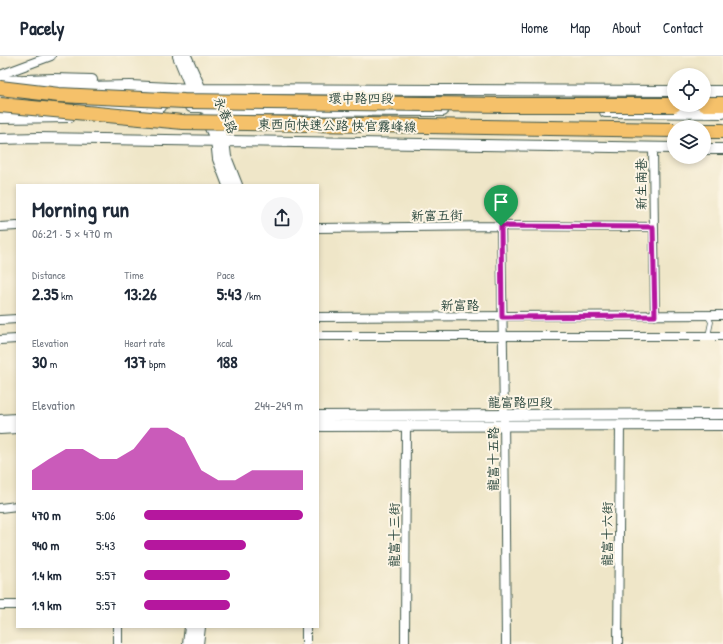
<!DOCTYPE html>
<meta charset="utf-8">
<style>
:root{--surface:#fff;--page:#f6f6f7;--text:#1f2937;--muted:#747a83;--line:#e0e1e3;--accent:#b5179e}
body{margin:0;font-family:"Patrick Hand","LXGW WenKai TC",sans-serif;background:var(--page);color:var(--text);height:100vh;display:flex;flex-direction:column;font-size:15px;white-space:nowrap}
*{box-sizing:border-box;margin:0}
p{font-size:13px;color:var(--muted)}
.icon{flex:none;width:22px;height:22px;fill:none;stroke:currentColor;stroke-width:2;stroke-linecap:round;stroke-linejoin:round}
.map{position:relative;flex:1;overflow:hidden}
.details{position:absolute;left:16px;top:128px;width:303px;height:444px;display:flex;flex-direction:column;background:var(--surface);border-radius:0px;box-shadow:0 2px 6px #0003}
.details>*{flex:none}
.tools{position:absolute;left:667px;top:12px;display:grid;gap:8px}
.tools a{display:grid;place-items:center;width:44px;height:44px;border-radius:50%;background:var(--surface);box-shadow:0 2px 6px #0003;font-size:20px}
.pin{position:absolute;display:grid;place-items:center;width:34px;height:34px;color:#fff;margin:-41px -17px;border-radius:50% 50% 50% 0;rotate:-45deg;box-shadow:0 0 4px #0007}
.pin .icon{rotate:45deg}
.round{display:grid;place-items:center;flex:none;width:42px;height:42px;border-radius:21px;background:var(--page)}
.summary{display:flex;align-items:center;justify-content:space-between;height:68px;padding:0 16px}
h1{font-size:22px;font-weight:800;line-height:30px}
.stats{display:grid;grid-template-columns:repeat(3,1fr);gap:6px;height:68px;padding:4px 16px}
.stats div{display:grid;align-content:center}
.stats b{font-size:17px;font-weight:800}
.stats small{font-size:11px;font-weight:400}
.stats p{font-size:11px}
.chart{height:112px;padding:8px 16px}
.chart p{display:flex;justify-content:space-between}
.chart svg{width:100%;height:72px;margin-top:4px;fill:var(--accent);opacity:.7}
ul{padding:0 16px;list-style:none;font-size:13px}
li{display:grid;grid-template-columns:64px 48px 1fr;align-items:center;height:30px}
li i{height:10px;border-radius:5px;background:var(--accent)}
header{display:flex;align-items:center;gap:24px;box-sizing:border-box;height:56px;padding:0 20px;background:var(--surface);border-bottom:1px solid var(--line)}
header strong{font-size:19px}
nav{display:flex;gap:22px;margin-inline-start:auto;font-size:14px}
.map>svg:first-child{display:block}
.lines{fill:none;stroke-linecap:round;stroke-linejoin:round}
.service-casing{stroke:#3e564a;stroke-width:5.5}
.minor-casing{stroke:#3e564a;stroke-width:10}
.tertiary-casing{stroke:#3e564a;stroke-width:12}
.trunk-casing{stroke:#3e564a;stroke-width:16}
.service{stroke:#fff;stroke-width:4}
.minor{stroke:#fff;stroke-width:8}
.tertiary{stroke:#fff;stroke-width:10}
.trunk{stroke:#f5c16b;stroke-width:14}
.trunk-bridge-casing{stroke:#3e564a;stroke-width:16;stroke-linecap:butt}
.trunk-bridge{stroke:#f5c16b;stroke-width:14}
.route-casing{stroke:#fff;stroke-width:8}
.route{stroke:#b5179e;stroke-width:5}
.labels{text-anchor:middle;stroke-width:4;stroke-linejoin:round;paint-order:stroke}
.street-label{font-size:13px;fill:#1f3d34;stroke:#fcf5e5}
</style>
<header>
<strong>Pacely</strong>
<nav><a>Home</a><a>Map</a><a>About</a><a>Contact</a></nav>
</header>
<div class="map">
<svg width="723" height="588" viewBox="0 0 723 588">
<rect width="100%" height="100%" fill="#fcf5e5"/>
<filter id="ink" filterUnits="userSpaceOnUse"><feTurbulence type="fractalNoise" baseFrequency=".025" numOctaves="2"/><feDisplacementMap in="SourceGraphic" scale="8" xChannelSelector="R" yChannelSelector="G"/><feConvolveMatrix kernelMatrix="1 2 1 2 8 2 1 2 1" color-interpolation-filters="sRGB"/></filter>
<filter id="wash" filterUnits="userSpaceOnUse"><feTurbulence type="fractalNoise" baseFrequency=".012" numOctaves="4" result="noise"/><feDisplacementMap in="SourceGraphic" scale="16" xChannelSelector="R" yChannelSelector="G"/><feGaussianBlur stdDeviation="0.9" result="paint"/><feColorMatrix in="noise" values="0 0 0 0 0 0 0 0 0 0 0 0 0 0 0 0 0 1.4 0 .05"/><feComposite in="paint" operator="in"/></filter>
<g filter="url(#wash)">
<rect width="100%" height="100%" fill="#efe6c8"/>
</g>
<g filter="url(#ink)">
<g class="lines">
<g class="service-casing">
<path id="service" d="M 707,259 L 711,266 L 708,280"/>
</g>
<g class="minor-casing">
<path id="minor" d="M 0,19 L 51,0
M 653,92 L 655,260
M 501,170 L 504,359 L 506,588
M 0,171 L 17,170
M 318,172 L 501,170 L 653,171
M 318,261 L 723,259
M 0,264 L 17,263
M 318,280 L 723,280
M 0,284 L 17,283
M 0,452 L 17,450
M 0,549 L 17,549
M 118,571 L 118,588
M 306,571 L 306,588
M 405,588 L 406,370
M 618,588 L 620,369"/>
</g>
<g class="tertiary-casing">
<path id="tertiary" d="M 178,0 L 193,37
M 186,0 L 203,38
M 0,25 L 53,23 L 92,24
M 40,32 L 130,30 L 191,33 L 674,35
M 704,35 L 723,35
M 63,49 L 161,51
M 191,51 L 201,51 L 210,54 L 443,55
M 605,56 L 723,57
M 0,62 L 70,61
M 205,62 L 216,84 L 218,103 L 228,129
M 213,62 L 224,84 L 226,101 L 237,129
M 0,83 L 38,82 L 674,92
M 704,93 L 723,93
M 318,360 L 723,358
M 0,364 L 17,363
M 318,370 L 723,369
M 0,373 L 17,372
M 188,588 L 190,571
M 198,588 L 200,571"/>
</g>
<g class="trunk-casing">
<path id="trunk" d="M 704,48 L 723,48
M 704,75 L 723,75"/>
</g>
<use href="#service" class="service"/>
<use href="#minor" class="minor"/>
<use href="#tertiary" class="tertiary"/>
<use href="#trunk" class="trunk"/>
<g class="trunk-bridge-casing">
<path id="trunk-bridge" d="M 0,32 L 59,39 L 184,45 L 504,49 L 674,49
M 0,49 L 183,66 L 674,74"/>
</g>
<use href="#trunk-bridge" class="trunk-bridge"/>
</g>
</g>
<g class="lines" filter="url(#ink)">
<g class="route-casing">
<path id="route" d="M 501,170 L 653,171 L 655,260 L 502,261 Z"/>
</g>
<use href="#route" class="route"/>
</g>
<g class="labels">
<g class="street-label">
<text x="361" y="47">環中路四段</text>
<text transform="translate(226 59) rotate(66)" y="5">永春路</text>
<text transform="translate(337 69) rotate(1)" y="5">東西向快速公路 快官霧峰線</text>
<text transform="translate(641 128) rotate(-90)" y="5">新生南巷</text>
<text transform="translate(437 159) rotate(-1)" y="5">新富五街</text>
<text x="460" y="254">新富路</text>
<text x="520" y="351">龍富路四段</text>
<text transform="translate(493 403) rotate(-90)" y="5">龍富十五路</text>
<text transform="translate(607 478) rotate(-90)" y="5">龍富十六街</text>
<text transform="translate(394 479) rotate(-90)" y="5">龍富十三街</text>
</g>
</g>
</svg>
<div class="tools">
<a><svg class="icon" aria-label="locate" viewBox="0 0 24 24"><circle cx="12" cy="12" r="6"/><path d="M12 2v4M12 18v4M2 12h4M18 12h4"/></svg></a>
<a><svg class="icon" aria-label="layers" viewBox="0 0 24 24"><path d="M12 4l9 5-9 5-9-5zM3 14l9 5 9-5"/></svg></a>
</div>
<div class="pin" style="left:501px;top:170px;background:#1e9e55"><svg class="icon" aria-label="arrive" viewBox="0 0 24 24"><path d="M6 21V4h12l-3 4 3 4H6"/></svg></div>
<section class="details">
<div class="summary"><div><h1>Morning run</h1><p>06:21 · 5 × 470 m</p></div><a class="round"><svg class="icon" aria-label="share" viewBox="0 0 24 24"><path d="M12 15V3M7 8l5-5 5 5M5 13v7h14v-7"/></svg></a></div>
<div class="stats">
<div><p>Distance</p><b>2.35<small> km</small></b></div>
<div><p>Time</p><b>13:26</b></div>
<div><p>Pace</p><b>5:43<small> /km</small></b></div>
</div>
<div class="stats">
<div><p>Elevation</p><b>30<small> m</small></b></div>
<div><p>Heart rate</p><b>137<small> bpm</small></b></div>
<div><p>kcal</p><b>188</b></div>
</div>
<div class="chart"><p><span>Elevation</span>244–249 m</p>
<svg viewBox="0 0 160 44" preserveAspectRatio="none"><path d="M0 44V32L10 25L20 19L30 19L40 25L50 25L60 19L70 6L80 6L90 12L100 32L110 38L120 38L130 32L140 32L150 32L160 32V44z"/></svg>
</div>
<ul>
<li><b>470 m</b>5:06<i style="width:100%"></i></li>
<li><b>940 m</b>5:43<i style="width:64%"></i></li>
<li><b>1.4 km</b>5:57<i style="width:54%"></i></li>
<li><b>1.9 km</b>5:57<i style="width:54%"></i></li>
</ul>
</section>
</div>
